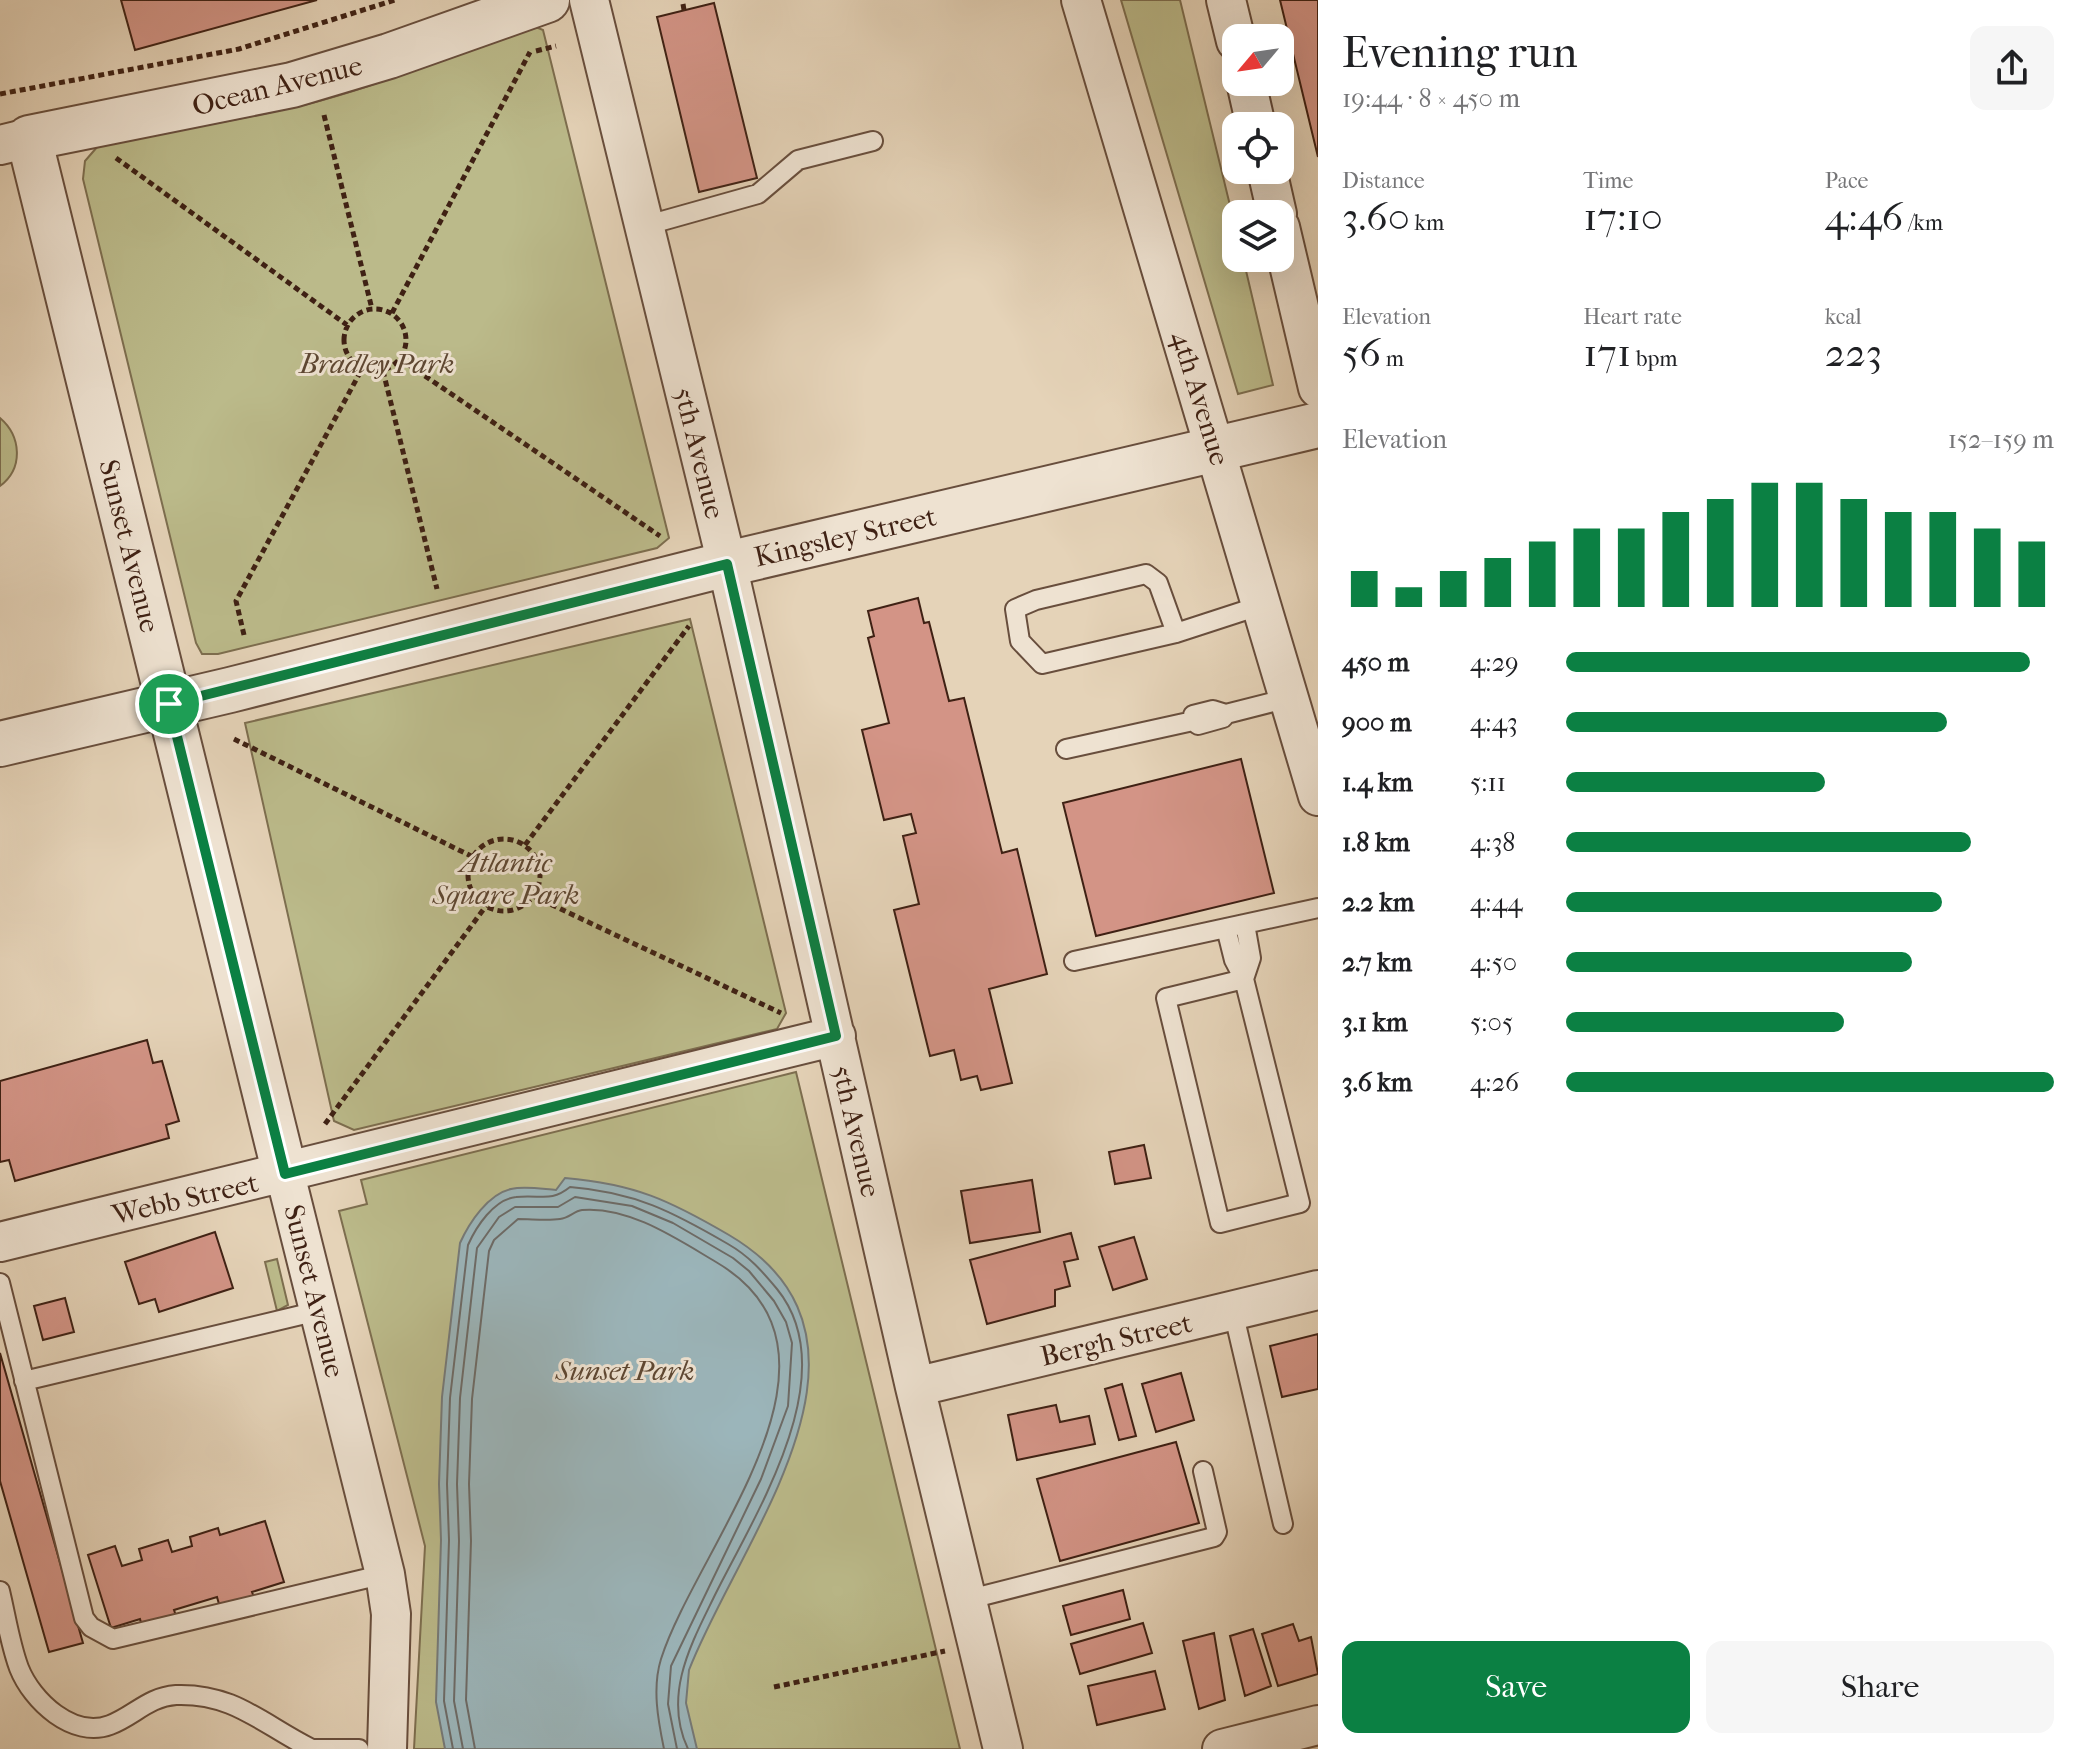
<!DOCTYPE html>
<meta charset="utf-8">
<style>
:root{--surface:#fff;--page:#f6f6f6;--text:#202124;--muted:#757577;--accent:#0b8043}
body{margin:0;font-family:"IM FELL French Canon",serif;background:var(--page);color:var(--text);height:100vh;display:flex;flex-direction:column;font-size:30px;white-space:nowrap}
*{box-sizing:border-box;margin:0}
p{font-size:26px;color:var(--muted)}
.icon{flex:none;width:44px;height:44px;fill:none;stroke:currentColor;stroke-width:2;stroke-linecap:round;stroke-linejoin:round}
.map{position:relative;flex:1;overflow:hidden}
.details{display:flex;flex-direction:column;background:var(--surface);width:760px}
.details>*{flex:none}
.needle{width:52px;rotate:241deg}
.controls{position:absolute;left:1222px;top:24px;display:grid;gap:16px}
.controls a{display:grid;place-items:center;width:72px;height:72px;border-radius:16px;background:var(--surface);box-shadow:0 8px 32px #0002;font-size:40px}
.pin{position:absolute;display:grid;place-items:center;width:68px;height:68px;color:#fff;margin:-34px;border:4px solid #fff;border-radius:50%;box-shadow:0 2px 8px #0007}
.round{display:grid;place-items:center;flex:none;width:84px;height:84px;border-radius:16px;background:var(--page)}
.headline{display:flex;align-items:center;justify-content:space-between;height:136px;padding:0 24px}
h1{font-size:44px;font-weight:600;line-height:60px}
.stats{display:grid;grid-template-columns:repeat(3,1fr);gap:12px;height:136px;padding:8px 24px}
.stats div{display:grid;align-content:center}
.stats b{font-size:40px;font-weight:600}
.stats small{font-size:22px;font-weight:400}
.stats p{font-size:22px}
.chart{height:224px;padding:16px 24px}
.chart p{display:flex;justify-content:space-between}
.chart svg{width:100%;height:144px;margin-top:8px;stroke:var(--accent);stroke-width:6}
.cta{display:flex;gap:16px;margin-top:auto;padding:16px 24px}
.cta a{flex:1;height:92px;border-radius:16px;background:var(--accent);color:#fff;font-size:32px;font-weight:600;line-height:92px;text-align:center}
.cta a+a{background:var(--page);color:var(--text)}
ul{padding:0 24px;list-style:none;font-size:26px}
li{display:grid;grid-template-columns:128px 96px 1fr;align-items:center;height:60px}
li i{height:20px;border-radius:10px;background:var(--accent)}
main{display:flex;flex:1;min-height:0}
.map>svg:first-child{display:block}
.green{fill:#bbba8a;stroke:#7d6e4f;stroke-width:2}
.water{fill:#9bb5ba;stroke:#767a78;stroke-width:2}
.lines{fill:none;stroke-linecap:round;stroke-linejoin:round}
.shore{stroke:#6d6b67;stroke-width:2}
.building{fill:#d39486;stroke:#3f2114;stroke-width:2}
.service-casing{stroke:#684e3d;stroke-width:22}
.minor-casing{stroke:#684e3d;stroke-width:42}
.tertiary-casing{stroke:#684e3d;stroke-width:48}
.path{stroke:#3f2114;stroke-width:5;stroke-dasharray:6 4;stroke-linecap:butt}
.service{stroke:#eee2d1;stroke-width:18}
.minor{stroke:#eee2d1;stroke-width:38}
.tertiary{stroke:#eee2d1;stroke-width:44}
.route-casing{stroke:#fff;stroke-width:16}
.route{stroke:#0b8043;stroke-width:10}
.labels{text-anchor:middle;stroke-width:6;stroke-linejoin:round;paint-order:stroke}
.street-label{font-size:28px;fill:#3f2114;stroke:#eee2d1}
.park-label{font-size:28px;font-style:italic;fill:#5e4732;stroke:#eee2d1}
</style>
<main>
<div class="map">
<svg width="1318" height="1749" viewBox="0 0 1318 1749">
<rect width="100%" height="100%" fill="#e5d3b8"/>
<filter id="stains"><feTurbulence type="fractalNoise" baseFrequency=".0025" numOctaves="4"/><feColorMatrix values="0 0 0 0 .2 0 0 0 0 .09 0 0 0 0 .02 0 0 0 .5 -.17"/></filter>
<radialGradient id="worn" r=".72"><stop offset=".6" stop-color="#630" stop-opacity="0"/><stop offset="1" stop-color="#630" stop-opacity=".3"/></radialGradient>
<path class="green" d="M 1121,0 L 1180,0 L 1236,230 L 1236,258 L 1243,258 L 1273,385 L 1238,394 Z
M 531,25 L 543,30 L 669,538 L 657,548 L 218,654 L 202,654 L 196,643 L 83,179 L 85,161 L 98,146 C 171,130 246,120 319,101 C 392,82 460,50 531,25 Z
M 0,418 C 21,436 24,468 0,486 Z
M 690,619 L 786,1013 L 777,1029 L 354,1130 L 334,1121 L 245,723 Z
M 796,1072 L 960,1749 L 414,1749 L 425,1546 L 339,1211 L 367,1204 L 361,1180 Z
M 277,1259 L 288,1305 L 277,1311 L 265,1262 Z"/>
<path class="water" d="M 565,1178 C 635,1184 669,1200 729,1235 C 907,1340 739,1540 689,1670 L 686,1703 L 697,1749 L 445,1749 L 436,1702 L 441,1540 L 439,1484 L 442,1397 L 460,1243 C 469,1223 488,1194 511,1189 C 525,1186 542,1189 556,1190 Z"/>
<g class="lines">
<path class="shore" d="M 453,1749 L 444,1701 L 449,1540 L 447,1484 L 450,1398 L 468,1245 C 476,1227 494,1199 516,1197 C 541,1194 550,1203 570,1187 C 635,1192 673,1212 728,1244 C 749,1256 762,1271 777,1289 C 847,1375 753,1517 713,1599 C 690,1646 663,1696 688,1749
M 463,1749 L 454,1701 L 459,1541 L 457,1484 L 460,1398 L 477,1248 L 499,1217 L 515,1207 L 558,1207 L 575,1197 L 632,1206 L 673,1223 L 733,1258 L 749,1271 L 774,1301 L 786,1322 L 792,1343 L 788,1406 L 761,1479 L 671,1666 L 668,1704 L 677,1749
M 475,1749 L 466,1700 L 471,1541 L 469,1484 L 472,1399 L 489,1251 L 494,1240 L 518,1219 C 532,1219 547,1221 560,1219 C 569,1218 574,1211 582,1210 C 629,1206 677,1239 716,1262 C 871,1353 697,1546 661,1659 C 652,1688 658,1720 664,1749"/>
</g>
<path class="building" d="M 121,0 L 317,0 L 135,50 Z
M 1280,0 L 1318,0 L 1318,157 Z
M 714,3 L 757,178 L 699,192 L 657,17 Z
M 918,598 L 924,623 L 929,622 L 949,701 L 964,698 L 1002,853 L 1017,849 L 1047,974 L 989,989 L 1012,1083 L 981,1090 L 977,1076 L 961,1080 L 954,1050 L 930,1056 L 894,910 L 919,904 L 903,836 L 916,833 L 911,814 L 884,820 L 862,730 L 889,723 L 868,638 L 874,636 L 868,611 Z
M 1241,759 L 1274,893 L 1096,936 L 1063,803 Z
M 147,1040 L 153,1063 L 162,1061 L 179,1121 L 166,1125 L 169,1138 L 15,1181 L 9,1160 L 0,1162 L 0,1081 Z
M 1144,1145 L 1151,1178 L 1115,1184 L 1109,1152 Z
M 1032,1180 L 1040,1232 L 970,1243 L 961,1191 Z
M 215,1232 L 233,1288 L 159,1312 L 155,1299 L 139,1304 L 125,1262 Z
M 1071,1233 L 1078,1259 L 1064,1262 L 1070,1286 L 1055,1290 L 1055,1306 L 987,1324 L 970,1260 Z
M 1134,1237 L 1147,1279 L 1113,1290 L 1099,1247 Z
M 65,1298 L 74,1332 L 43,1340 L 34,1306 Z
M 1318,1334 L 1318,1389 L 1282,1397 L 1270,1346 Z
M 0,1353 L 83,1643 L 49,1652 L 0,1481 Z
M 1181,1373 L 1194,1420 L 1156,1432 L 1142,1384 Z
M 1122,1384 L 1136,1436 L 1119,1440 L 1105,1389 Z
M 1056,1405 L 1060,1422 L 1089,1416 L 1095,1444 L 1017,1460 L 1008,1415 Z
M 1176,1442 L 1199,1523 L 1060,1561 L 1037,1479 Z
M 265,1521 L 284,1582 L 252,1592 L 255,1600 L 221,1611 L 217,1597 L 174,1610 L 177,1619 L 143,1629 L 140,1619 L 111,1628 L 88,1555 L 115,1546 L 122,1566 L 142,1560 L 139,1549 L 168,1540 L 172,1552 L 192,1546 L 190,1537 L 218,1528 L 220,1535 Z
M 1123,1590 L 1130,1619 L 1071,1635 L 1063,1606 Z
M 1143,1623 L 1152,1653 L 1080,1674 L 1071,1644 Z
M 1293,1624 L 1299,1641 L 1311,1637 L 1318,1674 L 1278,1686 L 1262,1634 Z
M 1253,1629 L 1271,1686 L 1245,1696 L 1230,1636 Z
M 1214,1633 L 1225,1700 L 1199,1709 L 1183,1641 Z
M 1155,1671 L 1165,1709 L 1097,1725 L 1088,1686 Z"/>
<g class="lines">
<g class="service-casing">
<path id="service" d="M 644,226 L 758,194 L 798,160 L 873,141
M 1176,633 L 1158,583 L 1146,574 L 1036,600 L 1015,609 L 1020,641 L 1042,664 L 1176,633 L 1262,605
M 1226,714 L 1289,698
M 1066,749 L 1193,721 L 1198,725 L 1223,718 L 1226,714 L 1213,710 L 1193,715 L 1193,721
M 1226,928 L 1234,960 L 1244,979 L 1251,958 L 1245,924
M 1074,961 L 1318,908
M 1244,979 L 1300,1203 L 1220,1223 L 1166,998 Z
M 0,1283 L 84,1618 L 91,1627 L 113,1639 L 385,1574
M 1233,1311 L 1283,1524
M 24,1381 L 318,1311
M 0,1591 C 6,1616 10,1644 19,1668 C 32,1701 73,1739 110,1725 C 134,1716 148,1697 176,1695 C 234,1693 262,1724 310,1748
M 966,1600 L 1214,1537 L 1217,1532 L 1203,1471
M 309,1749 L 359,1749"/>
</g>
<g class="minor-casing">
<path id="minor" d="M 589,0 L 727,564 L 915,1387 L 1003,1749
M 1081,0 L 1318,796
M 1226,0 L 1236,41
M 1246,82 L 1256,126
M 0,145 L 29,138
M 1267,170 L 1277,214
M 1280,227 L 1318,388
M 285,1174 L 385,1574 L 391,1614 L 387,1749
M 0,1242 L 836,1036
M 915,1387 L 1318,1290
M 1222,1749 L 1318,1725"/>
</g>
<g class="tertiary-casing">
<path id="tertiary" d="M 0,744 L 230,690 L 727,564 L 1318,425
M 285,1174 L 29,138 L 292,85 L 389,56 L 547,0"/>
</g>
<path class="path" d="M 683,4 L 684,10
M 536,51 L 556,46
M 0,94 L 239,49 L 395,0
M 324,115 L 372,309
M 116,158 L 347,325
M344 340a31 31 0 1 1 62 0a31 31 0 1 1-62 0Z
M 392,313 L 530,52
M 400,359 L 660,536
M 383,371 L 437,589
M 244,635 L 236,601 L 362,369
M 234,739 L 473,857
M468 875a36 36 0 1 1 72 0a36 36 0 1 1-72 0Z
M 525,845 L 689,626
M 533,896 L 781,1013
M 325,1124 L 486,906
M 774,1687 L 945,1651"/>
<use href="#service" class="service"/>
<use href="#minor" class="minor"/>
<use href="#tertiary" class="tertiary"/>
</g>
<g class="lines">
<g class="route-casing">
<path id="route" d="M 727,564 L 836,1036 L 285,1174 L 169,704 Z"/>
</g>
<use href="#route" class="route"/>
</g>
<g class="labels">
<g class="street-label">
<text transform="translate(277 85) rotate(-14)" y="10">Ocean Avenue</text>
<text transform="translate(1201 398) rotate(73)" y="10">4th Avenue</text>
<text transform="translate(700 453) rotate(76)" y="10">5th Avenue</text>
<text transform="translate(845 536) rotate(-13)" y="10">Kingsley Street</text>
<text transform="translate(130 546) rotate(76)" y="10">Sunset Avenue</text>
<text transform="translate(857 1131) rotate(77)" y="10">5th Avenue</text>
<text transform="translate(185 1198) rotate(-13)" y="10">Webb Street</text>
<text transform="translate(315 1291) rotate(76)" y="10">Sunset Avenue</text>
<text transform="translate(1116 1339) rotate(-13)" y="10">Bergh Street</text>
</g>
<g class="park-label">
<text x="377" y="373">Bradley Park</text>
<text x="506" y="872">Atlantic<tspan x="506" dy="32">Square Park</tspan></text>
<text x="625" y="1380">Sunset Park</text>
</g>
</g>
<rect width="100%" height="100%" filter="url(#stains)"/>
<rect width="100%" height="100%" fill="url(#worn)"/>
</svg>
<div class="controls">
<a><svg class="needle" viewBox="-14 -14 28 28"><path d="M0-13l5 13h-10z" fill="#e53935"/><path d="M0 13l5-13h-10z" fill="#757577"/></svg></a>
<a><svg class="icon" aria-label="locate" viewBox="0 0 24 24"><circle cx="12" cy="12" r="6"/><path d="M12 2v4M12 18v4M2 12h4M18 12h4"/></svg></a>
<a><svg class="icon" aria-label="layers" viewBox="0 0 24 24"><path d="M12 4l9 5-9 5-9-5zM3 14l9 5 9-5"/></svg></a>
</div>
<div class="pin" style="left:169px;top:704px;background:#1e9e55"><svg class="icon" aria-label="arrive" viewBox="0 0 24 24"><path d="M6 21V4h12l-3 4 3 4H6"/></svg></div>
</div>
<section class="details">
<div class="headline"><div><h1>Evening run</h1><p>19:44 · 8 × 450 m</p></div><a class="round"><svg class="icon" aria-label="share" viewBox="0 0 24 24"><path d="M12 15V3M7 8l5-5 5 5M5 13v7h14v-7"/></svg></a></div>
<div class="stats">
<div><p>Distance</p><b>3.60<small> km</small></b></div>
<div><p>Time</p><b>17:10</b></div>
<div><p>Pace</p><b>4:46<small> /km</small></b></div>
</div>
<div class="stats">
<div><p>Elevation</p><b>56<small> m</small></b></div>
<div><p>Heart rate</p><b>171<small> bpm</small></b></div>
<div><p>kcal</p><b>223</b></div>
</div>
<div class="chart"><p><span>Elevation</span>152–159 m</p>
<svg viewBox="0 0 160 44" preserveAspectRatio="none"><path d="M5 44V33M15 44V38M25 44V33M35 44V29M45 44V24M55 44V20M65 44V20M75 44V15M85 44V11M95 44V6M105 44V6M115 44V11M125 44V15M135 44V15M145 44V20M155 44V24"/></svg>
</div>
<ul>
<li><b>450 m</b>4:29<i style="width:95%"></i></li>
<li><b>900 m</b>4:43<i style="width:78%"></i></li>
<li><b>1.4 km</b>5:11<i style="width:53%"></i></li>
<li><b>1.8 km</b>4:38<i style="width:83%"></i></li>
<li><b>2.2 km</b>4:44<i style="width:77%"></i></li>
<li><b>2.7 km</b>4:50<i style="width:71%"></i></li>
<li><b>3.1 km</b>5:05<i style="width:57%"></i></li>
<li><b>3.6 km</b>4:26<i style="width:100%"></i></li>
</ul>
<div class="cta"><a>Save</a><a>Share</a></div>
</section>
</main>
